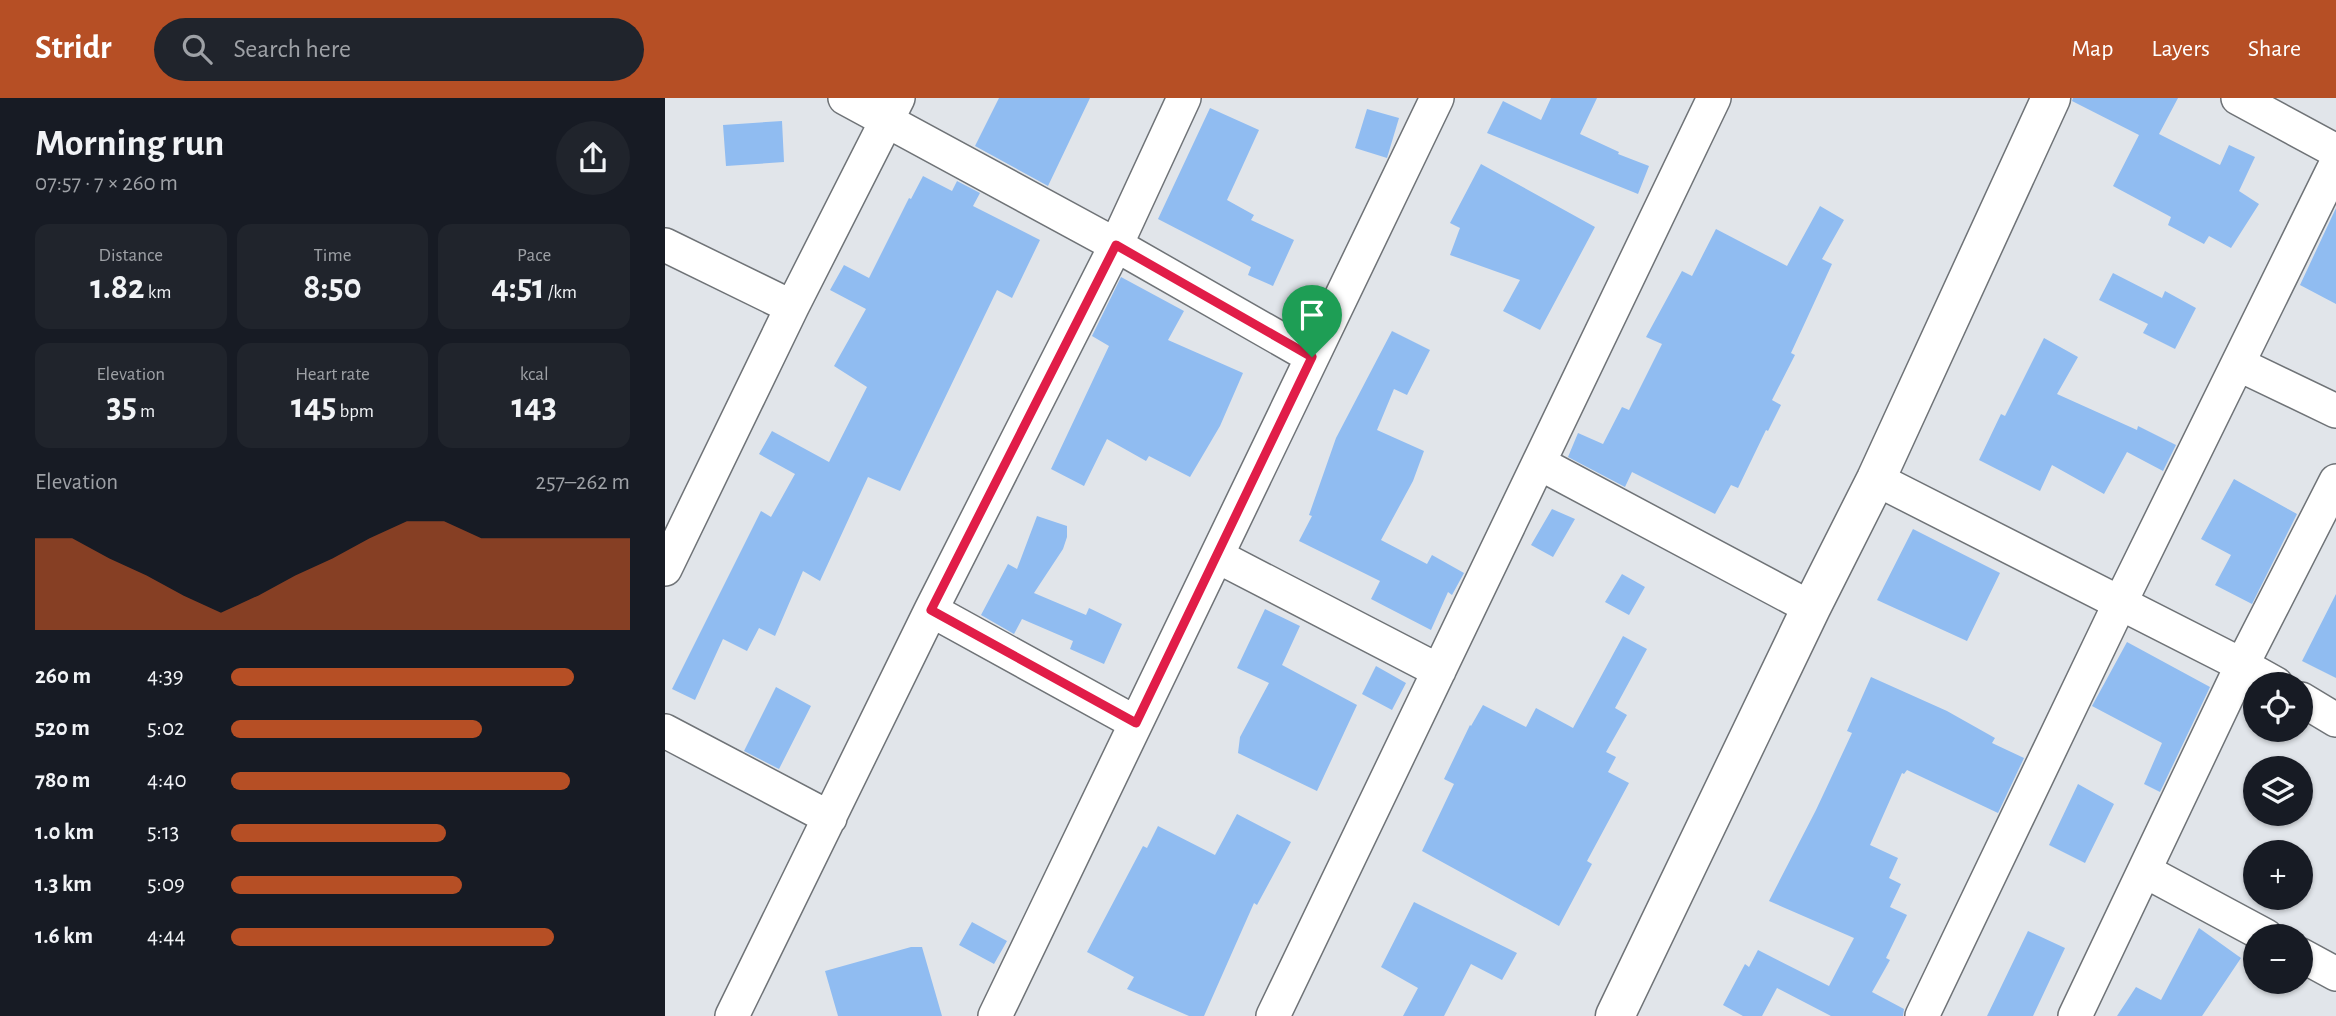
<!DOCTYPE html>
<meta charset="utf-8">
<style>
:root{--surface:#171b24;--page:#20242c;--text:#f1f3f6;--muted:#9ea1a6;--accent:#b64f25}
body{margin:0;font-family:"Alegreya Sans",sans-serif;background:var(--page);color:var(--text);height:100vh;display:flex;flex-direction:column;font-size:26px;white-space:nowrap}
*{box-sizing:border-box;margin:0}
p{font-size:23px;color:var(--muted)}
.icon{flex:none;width:38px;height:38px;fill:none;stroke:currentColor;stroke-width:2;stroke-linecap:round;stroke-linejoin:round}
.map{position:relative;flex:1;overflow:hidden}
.panel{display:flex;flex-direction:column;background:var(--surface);width:665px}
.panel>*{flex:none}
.tools{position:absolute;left:1578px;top:574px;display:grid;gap:14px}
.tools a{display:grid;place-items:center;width:70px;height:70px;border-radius:50%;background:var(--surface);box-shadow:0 2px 5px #0004;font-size:35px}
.pin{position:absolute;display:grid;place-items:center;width:60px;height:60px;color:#fff;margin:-72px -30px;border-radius:50% 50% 50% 0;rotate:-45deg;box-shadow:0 0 7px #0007}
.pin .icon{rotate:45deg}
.round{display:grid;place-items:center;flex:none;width:74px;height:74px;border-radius:37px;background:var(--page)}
.summary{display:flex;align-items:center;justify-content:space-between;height:119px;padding:0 35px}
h1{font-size:38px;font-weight:700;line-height:52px}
.figures{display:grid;grid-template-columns:repeat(3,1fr);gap:10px;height:119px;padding:7px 35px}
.figures div{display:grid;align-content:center;border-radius:14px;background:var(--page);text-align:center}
.figures b{font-size:35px;font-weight:700}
.figures small{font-size:19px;font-weight:400}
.figures p{font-size:19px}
.chart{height:196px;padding:14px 35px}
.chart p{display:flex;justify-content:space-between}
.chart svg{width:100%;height:126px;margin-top:7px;fill:var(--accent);opacity:.7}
ul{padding:0 35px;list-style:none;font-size:23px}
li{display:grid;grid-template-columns:112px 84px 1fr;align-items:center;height:52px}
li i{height:18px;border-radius:9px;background:var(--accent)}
header{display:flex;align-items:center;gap:42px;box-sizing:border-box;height:98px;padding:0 35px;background:var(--accent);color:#fff}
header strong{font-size:33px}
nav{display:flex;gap:38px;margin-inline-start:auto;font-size:24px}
.search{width:490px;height:63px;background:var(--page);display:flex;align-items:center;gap:18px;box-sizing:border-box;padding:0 24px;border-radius:38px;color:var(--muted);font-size:26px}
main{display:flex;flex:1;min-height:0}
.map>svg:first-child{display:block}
.building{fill:#90bcf1}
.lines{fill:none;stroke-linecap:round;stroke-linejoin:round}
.street-casing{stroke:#6f7377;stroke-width:36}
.secondary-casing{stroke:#6f7377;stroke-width:41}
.street{stroke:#fff;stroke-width:33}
.secondary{stroke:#fff;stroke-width:38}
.route-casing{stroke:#fff;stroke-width:14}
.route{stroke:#e11d48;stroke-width:9}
</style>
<header>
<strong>Stridr</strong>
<div class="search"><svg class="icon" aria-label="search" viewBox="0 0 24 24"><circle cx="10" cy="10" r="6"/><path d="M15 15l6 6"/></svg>Search here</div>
<nav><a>Map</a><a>Layers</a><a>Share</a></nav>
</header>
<main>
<section class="panel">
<div class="summary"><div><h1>Morning run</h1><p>07:57 · 7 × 260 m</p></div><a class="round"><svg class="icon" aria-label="share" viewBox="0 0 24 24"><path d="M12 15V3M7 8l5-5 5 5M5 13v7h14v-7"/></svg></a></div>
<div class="figures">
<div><p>Distance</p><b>1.82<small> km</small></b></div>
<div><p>Time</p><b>8:50</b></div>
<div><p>Pace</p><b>4:51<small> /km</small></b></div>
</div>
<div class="figures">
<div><p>Elevation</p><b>35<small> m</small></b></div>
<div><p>Heart rate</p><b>145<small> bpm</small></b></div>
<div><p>kcal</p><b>143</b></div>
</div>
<div class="chart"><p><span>Elevation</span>257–262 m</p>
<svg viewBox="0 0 160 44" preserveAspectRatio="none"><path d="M0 44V12L10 12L20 19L30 25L40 32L50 38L60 32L70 25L80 19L90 12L100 6L110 6L120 12L130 12L140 12L150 12L160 12V44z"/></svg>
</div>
<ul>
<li><b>260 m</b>4:39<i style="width:86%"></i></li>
<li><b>520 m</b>5:02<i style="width:63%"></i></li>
<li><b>780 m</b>4:40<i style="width:85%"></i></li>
<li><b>1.0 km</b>5:13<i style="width:54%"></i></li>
<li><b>1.3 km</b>5:09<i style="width:58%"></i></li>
<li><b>1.6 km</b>4:44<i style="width:81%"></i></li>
</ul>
</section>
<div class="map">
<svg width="1671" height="918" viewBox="0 0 1671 918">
<rect width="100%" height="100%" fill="#e1e5ea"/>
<path class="building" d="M 334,0 L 425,0 L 383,88 L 310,48 Z
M 886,0 L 932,0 L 915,36 L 954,54 L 953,56 L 984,68 L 973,96 L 822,35 L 838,3 L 876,22 Z
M 1408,0 L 1513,0 L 1494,36 L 1555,67 L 1564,47 L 1590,59 L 1574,93 L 1594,106 L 1566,150 L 1544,138 L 1539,146 L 1503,127 L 1506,119 L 1448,88 L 1474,37 L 1407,3 Z
M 545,10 L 594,32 L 562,102 L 589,117 L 586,122 L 629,142 L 608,188 L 583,177 L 586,169 L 493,121 Z
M 702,11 L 734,20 L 722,60 L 690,50 Z
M 117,23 L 119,64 L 61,68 L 58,27 Z
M 816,66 L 930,129 L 875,232 L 838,213 L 855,182 L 785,157 L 795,130 L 785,125 Z
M 258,78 L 287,93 L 292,83 L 315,95 L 308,108 L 375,142 L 347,200 L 332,192 L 235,393 L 203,379 L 155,483 L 138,473 L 110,538 L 94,530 L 82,553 L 58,541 L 30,602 L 7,591 L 96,413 L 106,419 L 130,376 L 94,356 L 107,333 L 164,364 L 202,289 L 169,268 L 201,211 L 165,192 L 179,167 L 204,180 L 244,100 L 246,101 Z
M 1155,108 L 1179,122 L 1157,161 L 1167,166 L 1126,255 L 1130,257 L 1107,302 L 1116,307 L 1103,333 L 1101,332 L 1073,390 L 1066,387 L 1050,416 L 967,374 L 960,389 L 903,359 L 913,335 L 938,346 L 957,309 L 964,312 L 997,246 L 981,239 L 1017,173 L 1027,178 L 1051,131 L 1122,168 Z
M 1671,110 L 1671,206 L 1635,187 Z
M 1448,175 L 1497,200 L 1500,193 L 1531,210 L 1510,251 L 1478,235 L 1483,226 L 1434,202 Z
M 456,179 L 519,213 L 503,242 L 578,275 L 555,328 L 525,379 L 484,358 L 481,363 L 442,341 L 419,388 L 386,371 L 444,248 L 427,238 Z
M 727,233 L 765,252 L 742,297 L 729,291 L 712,332 L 759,353 L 748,383 L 716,442 L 762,466 L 767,457 L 799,475 L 787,497 L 783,494 L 766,532 L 706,501 L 715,483 L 634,443 L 647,418 L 644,417 L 671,340 Z
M 1379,240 L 1413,259 L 1392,296 L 1472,332 L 1473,328 L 1511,347 L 1498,373 L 1462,354 L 1439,396 L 1387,367 L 1375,393 L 1314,362 L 1336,316 L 1340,318 Z
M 1569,381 L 1632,416 L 1587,506 L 1550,487 L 1566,457 L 1536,441 Z
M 887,411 L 910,421 L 888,459 L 866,447 Z
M 372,418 L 402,428 L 402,439 L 398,451 L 369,495 L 421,517 L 424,510 L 457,526 L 439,566 L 405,551 L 408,543 L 357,521 L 349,536 L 316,517 L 343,466 L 352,471 Z
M 1248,431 L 1335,475 L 1302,543 L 1212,502 Z
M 957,476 L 980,489 L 964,517 L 940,504 Z
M 1671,496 L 1671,580 L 1637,563 Z
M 600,511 L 635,528 L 617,567 L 692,607 L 652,693 L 573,655 L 575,639 L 604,585 L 572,570 Z
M 958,538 L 982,551 L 950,610 L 962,617 L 941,654 L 951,659 L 943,674 L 964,685 L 922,763 L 927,766 L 894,828 L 757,753 L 789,686 L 779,681 L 805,627 L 806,628 L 818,607 L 861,629 L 871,610 L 908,630 Z
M 1462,544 L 1545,589 L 1495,694 L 1479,686 L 1497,645 L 1427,608 Z
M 711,568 L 741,585 L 727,612 L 697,596 Z
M 1206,579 L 1282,613 L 1330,640 L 1327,645 L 1359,660 L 1333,715 L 1242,672 L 1239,676 L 1237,675 L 1205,747 L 1233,760 L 1224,780 L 1236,786 L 1225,809 L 1242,817 L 1221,860 L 1225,862 L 1207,894 L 1239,911 L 1238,918 L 1166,918 L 1112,890 L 1097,918 L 1078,918 L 1058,907 L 1080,866 L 1084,869 L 1093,852 L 1164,888 L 1189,840 L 1104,803 L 1151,712 L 1187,635 L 1182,633 Z
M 111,589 L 146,608 L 114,671 L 79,653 Z
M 1413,686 L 1449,706 L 1420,765 L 1384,747 Z
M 572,716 L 626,744 L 592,807 L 589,805 L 539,918 L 524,918 L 462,891 L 469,879 L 422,854 L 478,748 L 482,750 L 493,728 L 550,757 Z
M 749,804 L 852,855 L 837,882 L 806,866 L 779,918 L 738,918 L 753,890 L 716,869 Z
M 307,824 L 342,843 L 329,866 L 294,847 Z
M 1534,830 L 1576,860 L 1537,918 L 1452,918 L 1471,889 L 1496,902 Z
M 1363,833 L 1400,850 L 1368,918 L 1322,918 Z
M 246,849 L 257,849 L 277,918 L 173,918 L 160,873 Z"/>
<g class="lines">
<g class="street-casing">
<path id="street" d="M 180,0 L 451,147 L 647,259
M 1573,0 L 1671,53
M 0,147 L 127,209
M 1573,266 L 1671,313
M 874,365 L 1146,510
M 1211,381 L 1577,567 L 1611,586
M 552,458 L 774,573
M 0,471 L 127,209 L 233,0
M 266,512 L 471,625
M 1636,601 L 1671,622
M 0,633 L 165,720
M 1480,773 L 1601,838
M 1636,857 L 1671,876
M 67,918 L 266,512 L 451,147 L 519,0
M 330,918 L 772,0
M 608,918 L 1049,0
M 1257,918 L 1455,505 L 1671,66
M 1410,918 L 1577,567 L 1671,383"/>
</g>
<g class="secondary-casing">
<path id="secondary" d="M 950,918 L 1146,510 L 1211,381 L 1386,0"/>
</g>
<use href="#street" class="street"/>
<use href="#secondary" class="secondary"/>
</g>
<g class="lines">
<g class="route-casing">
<path id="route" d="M 451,147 L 647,259 L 471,625 L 266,512 Z"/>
</g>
<use href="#route" class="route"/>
</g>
</svg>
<div class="tools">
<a><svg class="icon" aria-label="locate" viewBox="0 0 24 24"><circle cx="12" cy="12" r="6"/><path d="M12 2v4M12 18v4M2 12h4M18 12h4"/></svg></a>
<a><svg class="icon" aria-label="layers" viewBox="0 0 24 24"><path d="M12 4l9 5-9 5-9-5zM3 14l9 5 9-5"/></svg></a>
<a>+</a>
<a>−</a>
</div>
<div class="pin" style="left:647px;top:259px;background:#1e9e55"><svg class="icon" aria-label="arrive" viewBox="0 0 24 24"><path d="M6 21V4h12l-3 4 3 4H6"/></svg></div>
</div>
</main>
